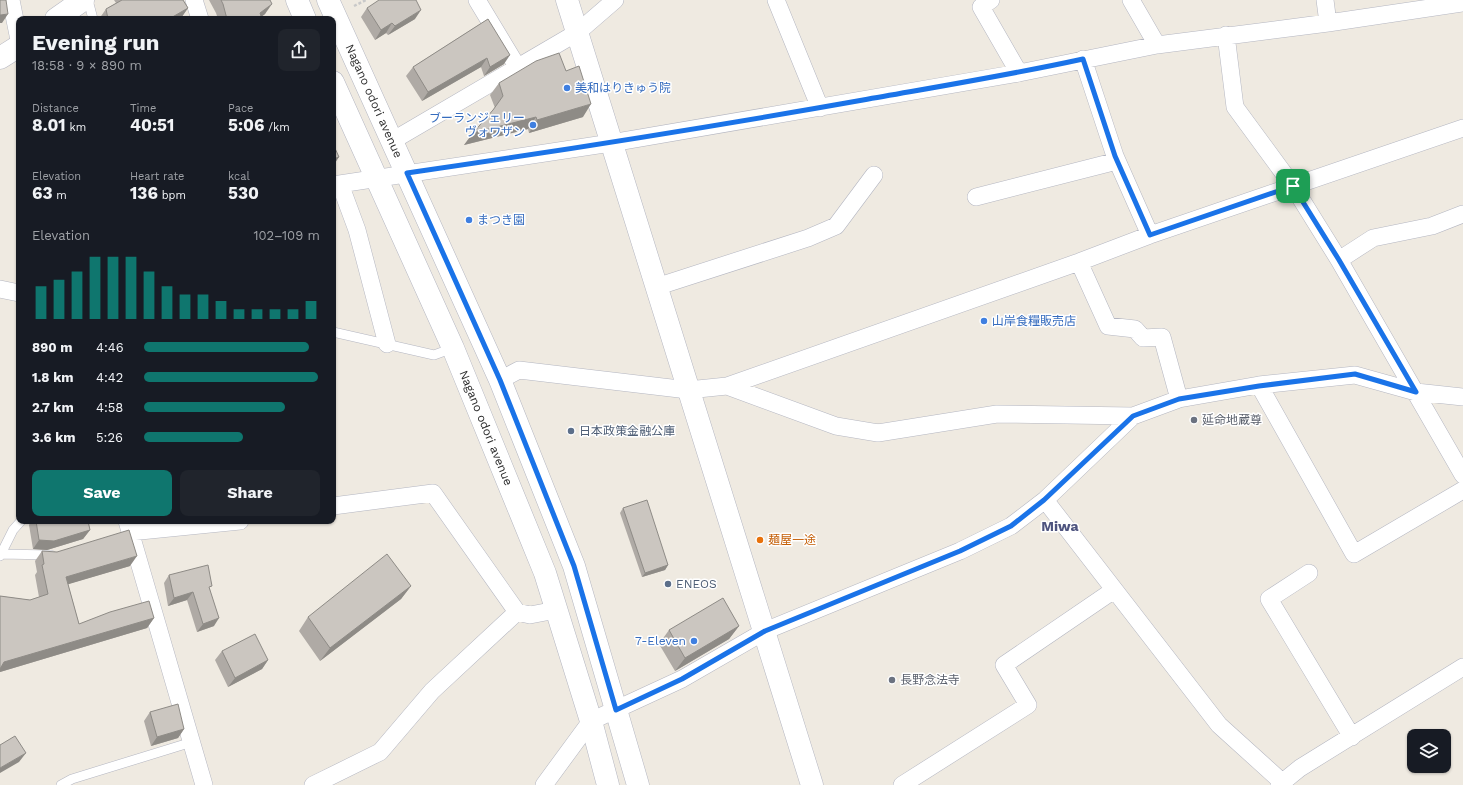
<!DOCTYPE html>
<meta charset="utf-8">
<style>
:root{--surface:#171b24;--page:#20242c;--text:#f1f3f6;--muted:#9ea1a6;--accent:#0f766e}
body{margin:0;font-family:"Work Sans","Noto Sans JP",sans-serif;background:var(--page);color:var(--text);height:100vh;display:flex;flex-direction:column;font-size:15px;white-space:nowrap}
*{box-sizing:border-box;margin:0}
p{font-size:13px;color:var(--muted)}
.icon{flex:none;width:22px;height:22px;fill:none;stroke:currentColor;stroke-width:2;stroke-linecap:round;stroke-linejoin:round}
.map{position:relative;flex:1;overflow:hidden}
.details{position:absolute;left:16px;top:16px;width:320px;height:508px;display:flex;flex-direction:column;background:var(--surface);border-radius:8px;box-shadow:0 1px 3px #0004}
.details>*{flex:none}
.controls{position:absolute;left:1407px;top:729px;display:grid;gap:8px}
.controls a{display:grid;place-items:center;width:44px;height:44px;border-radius:8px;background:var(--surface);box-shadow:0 1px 3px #0004;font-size:20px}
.pin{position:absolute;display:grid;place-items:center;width:34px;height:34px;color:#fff;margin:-17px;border-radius:8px;box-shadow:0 2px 6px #0006}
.round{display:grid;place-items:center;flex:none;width:42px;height:42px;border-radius:8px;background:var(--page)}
.summary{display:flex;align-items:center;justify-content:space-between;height:68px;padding:0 16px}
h1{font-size:22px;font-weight:700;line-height:30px}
.stats{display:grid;grid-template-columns:repeat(3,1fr);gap:6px;height:68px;padding:4px 16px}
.stats div{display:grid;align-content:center}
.stats b{font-size:17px;font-weight:700}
.stats small{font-size:11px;font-weight:400}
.stats p{font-size:11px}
.chart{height:112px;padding:8px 16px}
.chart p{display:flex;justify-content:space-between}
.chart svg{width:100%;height:72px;margin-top:4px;stroke:var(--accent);stroke-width:6}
.cta{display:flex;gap:8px;margin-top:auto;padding:8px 16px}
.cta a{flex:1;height:46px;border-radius:8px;background:var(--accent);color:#fff;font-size:16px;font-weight:700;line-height:46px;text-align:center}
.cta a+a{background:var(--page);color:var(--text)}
ul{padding:0 16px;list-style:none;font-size:13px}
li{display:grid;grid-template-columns:64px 48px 1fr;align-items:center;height:30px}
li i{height:10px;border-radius:5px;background:var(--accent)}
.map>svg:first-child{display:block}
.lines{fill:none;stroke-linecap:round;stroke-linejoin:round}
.lane-casing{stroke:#b4b6c1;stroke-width:10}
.street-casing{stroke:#b4b6c1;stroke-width:18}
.secondary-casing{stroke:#b4b6c1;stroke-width:23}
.path{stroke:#c9c9c9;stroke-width:2.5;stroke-dasharray:3 2;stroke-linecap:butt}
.lane{stroke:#fff;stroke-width:9}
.street{stroke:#fff;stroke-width:17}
.secondary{stroke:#fff;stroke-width:22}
.wall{fill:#afaaa5}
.shaded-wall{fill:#8e8b86}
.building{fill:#cbc6c0;stroke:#8e8b86}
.route-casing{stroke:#fff;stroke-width:8}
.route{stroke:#1a73e8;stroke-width:5}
.shop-dot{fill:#3f7fe0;stroke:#fff;stroke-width:1.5}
.worship-dot{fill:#6b7280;stroke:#fff;stroke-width:1.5}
.service-dot{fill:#5c6f8a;stroke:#fff;stroke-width:1.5}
.food-dot{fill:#e8710a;stroke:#fff;stroke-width:1.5}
.labels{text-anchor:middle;stroke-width:3;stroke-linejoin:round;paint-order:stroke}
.shop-label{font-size:12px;fill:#366cbe;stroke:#fff;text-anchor:start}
.street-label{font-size:12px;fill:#2e2e2e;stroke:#fff}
.worship-label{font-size:12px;fill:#5b616d;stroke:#fff;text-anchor:start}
.service-label{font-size:12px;fill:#4e5e75;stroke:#fff;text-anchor:start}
.food-label{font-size:12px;fill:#c56008;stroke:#fff;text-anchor:start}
.quarter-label{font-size:14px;font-weight:bold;fill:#4e547f;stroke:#fff}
</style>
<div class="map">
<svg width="1463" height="785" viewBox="0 0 1463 785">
<rect width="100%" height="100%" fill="#efeae1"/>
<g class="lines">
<g class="lane-casing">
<path id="lane" d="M 88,0 L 93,19
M 333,332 L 434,355 L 453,348
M 1,554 L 51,555
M 0,556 L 13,530 L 21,521
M 61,785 L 72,779 L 192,742"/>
</g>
<g class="street-casing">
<path id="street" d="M 11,0 L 19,40
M 194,0 L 200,19
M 477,0 L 518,68
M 776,0 L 820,108
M 991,0 L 981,7 L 1019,73
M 1131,0 L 1157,45
M 1325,0 L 1328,23
M 1226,35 L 1235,107 L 1293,186 L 1339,260 L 1463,475
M 1083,59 L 1115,156 L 1150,235
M 392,141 L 578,32 L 615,0
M 340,184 L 357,230 L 387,344
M 333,185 L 611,143 L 1019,73 L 1157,45 L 1328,23 L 1463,3
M 976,197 L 1117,161
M 1339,260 L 1373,238 L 1432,226 L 1463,214
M 1079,262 L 1108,326 L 1135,329 L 1143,338 L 1162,337 L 1179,399
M 656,287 L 808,238 L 836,226 L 874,175
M 0,289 L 19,293
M 500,380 L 519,370 L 688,390 L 727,386 L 1079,262 L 1150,235 L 1463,128
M 1259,385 L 1354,554 L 1463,490
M 727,386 L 836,426 L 878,433 L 997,414 L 1133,416 L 1179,399 L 1259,385 L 1355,375 L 1416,392 L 1463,397
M 1045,500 L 1219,725 L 1282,782
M 333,506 L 433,493 L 517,612 L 530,615 L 556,610
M 127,521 L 204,785
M 130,532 L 240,521
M 1309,573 L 1269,599 L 1352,737
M 313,785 L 380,752 L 432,691 L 517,612
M 544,785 L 591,721 L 682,679 L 765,631 L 960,551 L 1011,526 L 1045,500 L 1133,416
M 902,785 L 1028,705 L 1004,665 L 1114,590
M 1279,785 L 1300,768 L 1463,667"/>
</g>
<g class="secondary-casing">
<path id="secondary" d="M 297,0 L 305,19
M 328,0 L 500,380 L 574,566 L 638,785
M 567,0 L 812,785
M 56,19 L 83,0
M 0,58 L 19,46
M 333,82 L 453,348 L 545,573 L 591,721 L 608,785"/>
</g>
<path class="path" d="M 354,6 L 366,0"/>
<use href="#lane" class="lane"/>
<use href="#street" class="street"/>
<use href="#secondary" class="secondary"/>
</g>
<path class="wall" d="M 114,0 L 183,0 L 188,8 L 181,18 L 179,19 L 99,19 L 106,9 L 116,3 Z
M 209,0 L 270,0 L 265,14 L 261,17 L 262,19 L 218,19 L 216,13 Z
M 367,8 L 415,19 L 388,35 L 386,33 L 375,40 L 361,17 Z
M 488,19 L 504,64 L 484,76 L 481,67 L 422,101 L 406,76 L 413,67 Z
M 566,71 L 583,117 L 529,133 L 528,129 L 464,145 L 473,133 L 492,111 L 495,108 L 490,95 L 499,83 Z
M 623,508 L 668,565 L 665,570 L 642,577 L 620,513 Z
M 31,521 L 88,521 L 90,530 L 83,539 L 47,550 L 33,549 L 29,525 Z
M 42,551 L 130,566 L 68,584 L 79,624 L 154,618 L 147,628 L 0,672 L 0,596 L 30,600 L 39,597 L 35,575 L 37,572 L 35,561 Z
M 169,575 L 210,589 L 214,626 L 197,632 L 187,600 L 168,606 L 164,583 Z
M 411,586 L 401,599 L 320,661 L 299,631 L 308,617 Z
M 739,626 L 729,639 L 675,671 L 659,644 L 669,630 Z
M 222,651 L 268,660 L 262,669 L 228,687 L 215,660 Z
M 150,712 L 184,729 L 178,738 L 151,746 L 144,721 Z"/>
<path class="shaded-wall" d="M 272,4 L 265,14 L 258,19 L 260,13 Z
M 188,8 L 181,18 L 179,19 L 169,19 Z
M 421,10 L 415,19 L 388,35 L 395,26 Z
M 8,14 L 2,23 L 0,23 L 0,15 Z
M 392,23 L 386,33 L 375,40 L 381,30 Z
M 510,55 L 504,64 L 484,76 L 490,67 Z
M 487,58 L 481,67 L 422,101 L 428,92 Z
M 591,104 L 583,117 L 529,133 L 537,120 Z
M 536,117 L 528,129 L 464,145 L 473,133 Z
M 339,157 L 333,166 L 333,159 Z
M 90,530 L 83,539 L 47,550 L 33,549 L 39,540 Z
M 137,556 L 130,566 L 59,587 L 66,577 Z
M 668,565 L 665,570 L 642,577 L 645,573 Z
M 411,586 L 401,599 L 320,661 L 330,648 Z
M 193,592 L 187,600 L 168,606 L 174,598 Z
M 154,618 L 147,628 L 0,672 L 0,668 L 4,662 Z
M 219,618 L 214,626 L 197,632 L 203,624 Z
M 739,626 L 729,639 L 675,671 L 685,658 Z
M 268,660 L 262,669 L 228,687 L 235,678 Z
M 184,729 L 178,738 L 151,746 L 157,737 Z
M 26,753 L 19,762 L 0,773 L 0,768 Z"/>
<path class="building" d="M 0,0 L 6,0 L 8,14 L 0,15 Z
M 122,0 L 183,0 L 188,8 L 169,19 L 108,19 L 106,9 Z
M 221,0 L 270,0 L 272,4 L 260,13 L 262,19 L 227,19 L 223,4 Z
M 379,0 L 416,0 L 421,10 L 395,26 L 392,23 L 381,30 L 367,8 Z
M 488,19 L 510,55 L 490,67 L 487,58 L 428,92 L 413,67 Z
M 559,53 L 566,71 L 579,66 L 591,104 L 537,120 L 536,117 L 473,133 L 493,110 L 503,96 L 499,83 L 536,61 Z
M 333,144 L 339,157 L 333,159 Z
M 647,500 L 668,565 L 645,573 L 623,508 Z
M 36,521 L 88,521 L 90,530 L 54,541 L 39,540 Z
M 129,530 L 137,556 L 66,577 L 79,624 L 110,612 L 149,601 L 154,618 L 4,662 L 0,669 L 0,596 L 30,600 L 48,594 L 42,565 L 44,564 L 42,551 L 57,552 Z
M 387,554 L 411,586 L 330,648 L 308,617 Z
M 208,565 L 212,586 L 209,587 L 219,618 L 203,624 L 193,592 L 174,598 L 169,575 Z
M 723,598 L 739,626 L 685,658 L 669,630 Z
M 255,634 L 268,660 L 235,678 L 222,651 Z
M 178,704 L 184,729 L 157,737 L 150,712 Z
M 15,736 L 26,753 L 0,768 L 0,745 Z"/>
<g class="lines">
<g class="route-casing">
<path id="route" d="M 1083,59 L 1115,156 L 1150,235 L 1293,186 L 1339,260 L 1416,392 L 1355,374 L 1259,386 L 1179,399 L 1133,416 L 1044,500 L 1011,526 L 960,551 L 765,631 L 682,679 L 616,710 L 574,566 L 500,380 L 407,173 C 559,151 711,127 863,100 C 936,87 1010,75 1083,59 Z"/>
</g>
<use href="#route" class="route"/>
</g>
<g class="shop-dot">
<circle cx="567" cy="88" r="4"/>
<circle cx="533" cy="125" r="4"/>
<circle cx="469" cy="220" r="4"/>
<circle cx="984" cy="321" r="4"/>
<circle cx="694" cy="641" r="4"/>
</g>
<g class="worship-dot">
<circle cx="1194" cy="420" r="4"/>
<circle cx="892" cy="680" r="4"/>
</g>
<g class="service-dot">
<circle cx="571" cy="431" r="4"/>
<circle cx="668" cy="584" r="4"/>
</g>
<circle class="food-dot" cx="760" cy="540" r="4"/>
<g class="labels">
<g class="shop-label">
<text x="575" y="92">美和はりきゅう院</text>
<text x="525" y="122" text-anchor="end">ブーランジェリー<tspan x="525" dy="14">ヴォワザン</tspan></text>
<text x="477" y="224">まつき園</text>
<text x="992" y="325">山岸食糧販売店</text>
<text x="686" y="645" text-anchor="end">7-Eleven</text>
</g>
<g class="street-label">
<text transform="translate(374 101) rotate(66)" y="4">Nagano odori avenue</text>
<text transform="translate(486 428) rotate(68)" y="4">Nagano odori avenue</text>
</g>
<g class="worship-label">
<text x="1202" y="424">延命地蔵尊</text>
<text x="900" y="684">長野念法寺</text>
</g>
<g class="service-label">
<text x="579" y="435">日本政策金融公庫</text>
<text x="676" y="588">ENEOS</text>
</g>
<g class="food-label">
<text x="768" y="544">麺屋一途</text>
</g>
<g class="quarter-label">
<text x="1060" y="531">Miwa</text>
</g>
</g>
</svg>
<div class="controls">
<a><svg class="icon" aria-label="layers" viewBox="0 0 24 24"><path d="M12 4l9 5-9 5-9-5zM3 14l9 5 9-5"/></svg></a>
</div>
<div class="pin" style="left:1293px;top:186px;background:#1e9e55"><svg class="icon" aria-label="arrive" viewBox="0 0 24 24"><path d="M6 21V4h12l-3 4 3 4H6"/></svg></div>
<section class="details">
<div class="summary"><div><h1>Evening run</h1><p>18:58 · 9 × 890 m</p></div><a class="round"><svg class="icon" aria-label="share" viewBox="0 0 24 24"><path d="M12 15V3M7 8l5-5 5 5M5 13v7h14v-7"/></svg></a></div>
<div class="stats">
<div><p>Distance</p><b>8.01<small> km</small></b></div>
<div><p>Time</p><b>40:51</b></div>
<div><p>Pace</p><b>5:06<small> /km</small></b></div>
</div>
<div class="stats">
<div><p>Elevation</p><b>63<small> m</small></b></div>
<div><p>Heart rate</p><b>136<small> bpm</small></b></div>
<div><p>kcal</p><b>530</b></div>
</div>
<div class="chart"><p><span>Elevation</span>102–109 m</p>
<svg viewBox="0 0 160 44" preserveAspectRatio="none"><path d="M5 44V24M15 44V20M25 44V15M35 44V6M45 44V6M55 44V6M65 44V15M75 44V24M85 44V29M95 44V29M105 44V33M115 44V38M125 44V38M135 44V38M145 44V38M155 44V33"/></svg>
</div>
<ul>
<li><b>890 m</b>4:46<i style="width:94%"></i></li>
<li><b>1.8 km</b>4:42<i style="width:99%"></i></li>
<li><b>2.7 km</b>4:58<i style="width:80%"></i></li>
<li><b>3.6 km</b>5:26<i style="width:56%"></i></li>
</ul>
<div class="cta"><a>Save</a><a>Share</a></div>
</section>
</div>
